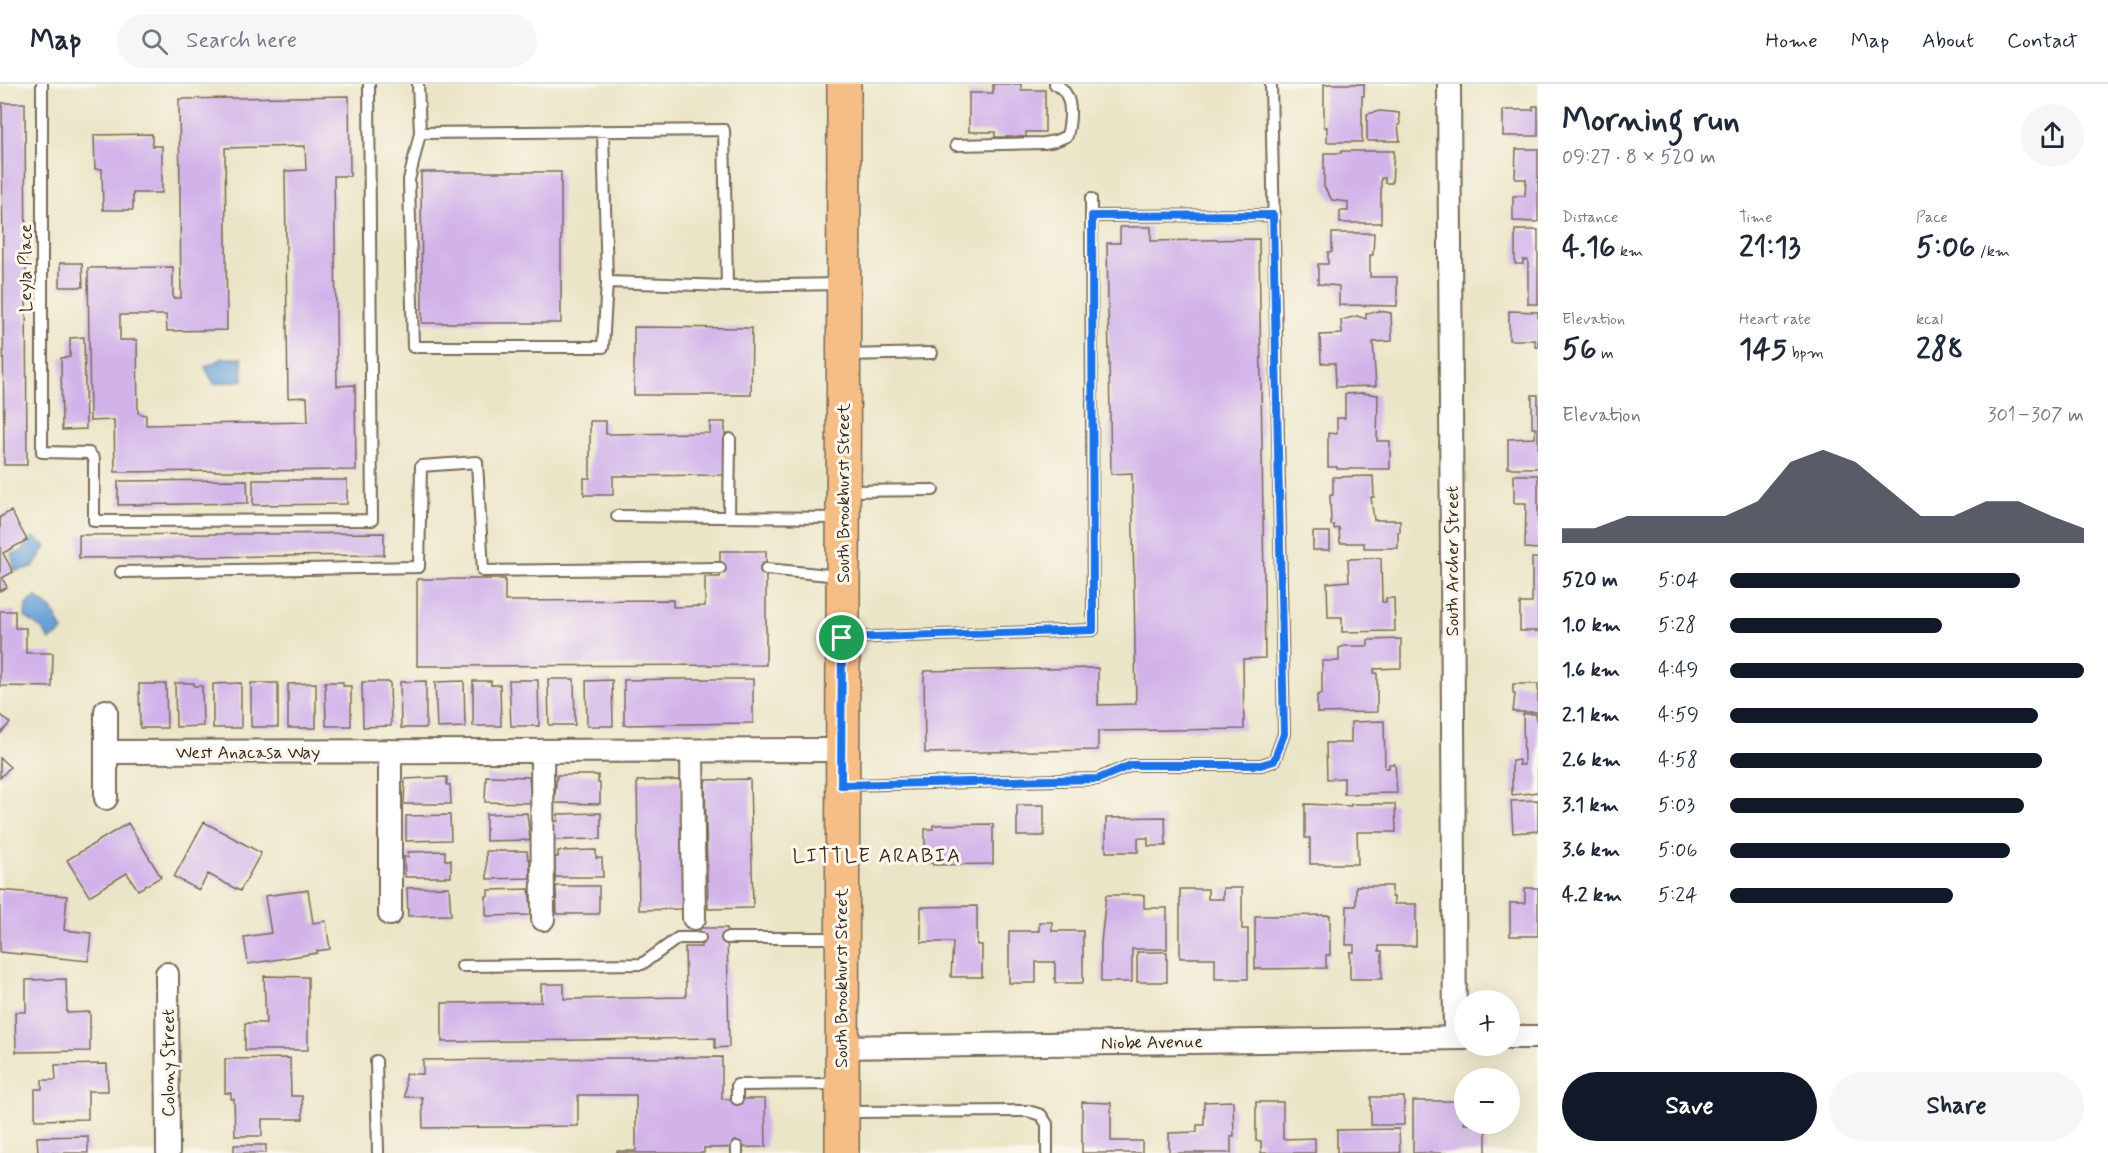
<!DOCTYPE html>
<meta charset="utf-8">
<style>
:root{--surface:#fff;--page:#f6f6f7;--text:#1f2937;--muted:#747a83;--line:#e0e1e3;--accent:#111827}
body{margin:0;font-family:Mynerve,sans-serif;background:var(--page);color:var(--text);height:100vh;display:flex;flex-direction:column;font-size:22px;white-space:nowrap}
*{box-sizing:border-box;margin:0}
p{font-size:20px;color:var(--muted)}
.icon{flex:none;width:33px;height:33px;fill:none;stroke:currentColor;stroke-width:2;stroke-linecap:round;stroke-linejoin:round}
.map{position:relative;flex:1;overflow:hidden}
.sheet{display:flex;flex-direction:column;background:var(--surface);width:570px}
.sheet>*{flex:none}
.buttons{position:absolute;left:1454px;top:906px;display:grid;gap:12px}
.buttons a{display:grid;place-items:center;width:66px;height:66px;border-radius:50%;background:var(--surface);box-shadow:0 6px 24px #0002;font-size:30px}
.pin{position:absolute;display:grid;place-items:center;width:51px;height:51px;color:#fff;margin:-26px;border:3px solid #fff;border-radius:50%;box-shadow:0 2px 6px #0007}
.round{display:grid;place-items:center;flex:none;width:63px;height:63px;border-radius:32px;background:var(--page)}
.head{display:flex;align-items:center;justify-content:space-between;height:102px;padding:0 24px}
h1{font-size:33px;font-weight:700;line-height:45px}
.figures{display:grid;grid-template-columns:repeat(3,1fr);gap:9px;height:102px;padding:6px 24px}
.figures div{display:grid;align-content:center}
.figures b{font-size:30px;font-weight:700}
.figures small{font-size:16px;font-weight:400}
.figures p{font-size:16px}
.chart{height:168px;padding:12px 24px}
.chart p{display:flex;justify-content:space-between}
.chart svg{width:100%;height:108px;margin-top:6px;fill:var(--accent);opacity:.7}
.cta{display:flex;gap:12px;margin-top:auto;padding:12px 24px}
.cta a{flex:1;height:69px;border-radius:36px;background:var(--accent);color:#fff;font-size:24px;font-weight:700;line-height:69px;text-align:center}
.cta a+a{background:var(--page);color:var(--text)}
ul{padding:0 24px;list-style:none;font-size:20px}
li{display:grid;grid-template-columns:96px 72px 1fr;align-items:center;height:45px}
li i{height:15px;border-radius:8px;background:var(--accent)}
header{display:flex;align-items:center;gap:36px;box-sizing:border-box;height:84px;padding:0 30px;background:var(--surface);border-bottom:2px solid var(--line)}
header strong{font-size:28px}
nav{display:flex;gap:33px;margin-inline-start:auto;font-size:21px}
.search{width:420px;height:54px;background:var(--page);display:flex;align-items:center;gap:15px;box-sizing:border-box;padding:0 21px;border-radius:33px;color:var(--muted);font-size:22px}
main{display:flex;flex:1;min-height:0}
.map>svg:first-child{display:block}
.water{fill:#69a2d8;stroke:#52667b;stroke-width:1.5}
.building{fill:#d1b3ea;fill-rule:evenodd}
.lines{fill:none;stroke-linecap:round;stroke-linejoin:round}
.service-casing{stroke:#796b59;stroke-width:14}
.minor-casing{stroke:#796b59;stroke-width:26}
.primary-casing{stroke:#796b59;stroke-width:36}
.service{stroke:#fff;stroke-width:10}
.minor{stroke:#fff;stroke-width:22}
.primary{stroke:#f5be86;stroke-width:33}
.route-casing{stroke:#fff;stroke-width:12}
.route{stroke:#1a73e8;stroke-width:8}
.labels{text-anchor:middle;stroke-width:6;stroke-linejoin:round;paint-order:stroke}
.street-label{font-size:18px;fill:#3b2a1e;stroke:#fbf7ec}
.neighbourhood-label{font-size:20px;letter-spacing:1.5px;fill:#3b2a1e;stroke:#fbf7ec}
</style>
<header>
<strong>Map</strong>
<div class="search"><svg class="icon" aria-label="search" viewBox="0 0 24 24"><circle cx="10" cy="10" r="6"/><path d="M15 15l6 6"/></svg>Search here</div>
<nav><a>Home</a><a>Map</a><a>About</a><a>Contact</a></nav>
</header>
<main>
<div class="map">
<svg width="1538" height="1069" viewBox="0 0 1538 1069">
<rect width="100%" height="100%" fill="#fbf7ec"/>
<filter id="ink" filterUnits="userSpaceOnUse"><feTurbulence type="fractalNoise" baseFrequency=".0167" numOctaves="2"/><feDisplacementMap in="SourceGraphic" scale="12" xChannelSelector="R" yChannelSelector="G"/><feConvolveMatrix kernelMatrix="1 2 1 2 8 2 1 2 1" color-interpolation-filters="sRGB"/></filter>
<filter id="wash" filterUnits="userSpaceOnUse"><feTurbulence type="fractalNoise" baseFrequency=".008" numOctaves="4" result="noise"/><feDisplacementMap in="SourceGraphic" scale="24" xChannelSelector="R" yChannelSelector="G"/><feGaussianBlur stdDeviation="1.35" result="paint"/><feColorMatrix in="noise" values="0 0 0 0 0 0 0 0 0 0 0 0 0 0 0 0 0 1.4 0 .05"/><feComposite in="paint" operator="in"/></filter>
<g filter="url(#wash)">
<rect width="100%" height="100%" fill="#ebe5c7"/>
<path class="water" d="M 223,274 L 242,274 L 243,296 L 214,300 L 205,283 Z
M 33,453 L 46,462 L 33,483 L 15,487 L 11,470 L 21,468 Z
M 36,513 L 52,525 L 63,547 L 50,556 L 43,546 L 25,533 L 26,521 Z"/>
<g id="blocks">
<path class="building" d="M 993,0 L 1021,0 L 1021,6 L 1045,6 L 1045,48 L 1026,48 L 1026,53 L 995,53 L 995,48 L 969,48 L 969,9 L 993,9 Z
M 1324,0 L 1364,0 L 1364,12 L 1362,12 L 1362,58 L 1327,58 L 1327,43 L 1324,43 Z
M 349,12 L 350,92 L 334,92 L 337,302 L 355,301 L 356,386 L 115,388 L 114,336 L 90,337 L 88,184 L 173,183 L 173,214 L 181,214 L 179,15 ZM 305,62 L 306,86 L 285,87 L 288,314 L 307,313 L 308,338 L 146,341 L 146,331 L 138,329 L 137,256 L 120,256 L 120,231 L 166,231 L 167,247 L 227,246 L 225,64 Z
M 2,19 L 25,19 L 27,381 L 4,381 Z
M 1533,22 L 1538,22 L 1538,52 L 1503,52 L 1503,26 L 1533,26 Z
M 1380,27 L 1399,29 L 1400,41 L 1398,41 L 1400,57 L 1367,57 L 1367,30 Z
M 152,50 L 152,62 L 162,62 L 162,109 L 133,109 L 133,126 L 103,126 L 102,85 L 95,85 L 94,51 Z
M 1516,65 L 1538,65 L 1538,138 L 1513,137 L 1513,112 L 1525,112 L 1526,95 L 1515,95 Z
M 1341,67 L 1394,67 L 1392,99 L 1385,99 L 1385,94 L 1381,94 L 1381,139 L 1340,139 L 1340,127 L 1348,127 L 1348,118 L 1332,116 L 1324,103 L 1324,69 L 1341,69 Z
M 421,88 L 561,88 L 561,239 L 422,239 Z
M 1120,143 L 1151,143 L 1151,157 L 1259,155 L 1265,574 L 1243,575 L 1244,645 L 1098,647 L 1098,666 L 925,669 L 924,587 L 1098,584 L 1098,621 L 1136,620 L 1132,389 L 1111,390 L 1107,159 L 1120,159 Z
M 1515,146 L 1538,146 L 1538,220 L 1528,220 L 1528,176 L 1523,176 L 1523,180 L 1515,180 Z
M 1332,149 L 1374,149 L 1373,171 L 1370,171 L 1370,193 L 1397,193 L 1397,222 L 1339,221 L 1339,202 L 1318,200 L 1318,180 L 1328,180 L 1328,168 L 1332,168 Z
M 60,179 L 82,179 L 83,203 L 60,203 Z
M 1380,227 L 1391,229 L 1392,257 L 1373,258 L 1376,302 L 1336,303 L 1335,279 L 1321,279 L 1320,251 L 1342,250 L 1341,236 L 1357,232 L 1366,235 L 1366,229 Z
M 1509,227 L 1538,228 L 1538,263 L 1535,263 L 1535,256 L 1509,256 Z
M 634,243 L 752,244 L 751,311 L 634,311 Z
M 84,253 L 86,345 L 62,346 L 61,274 L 70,273 L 70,254 Z
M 1362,309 L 1378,311 L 1377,357 L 1390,357 L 1390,385 L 1337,385 L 1337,383 L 1328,383 L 1328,349 L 1337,350 L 1337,334 L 1345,334 L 1345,310 Z
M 1532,311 L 1538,311 L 1538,384 L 1508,384 L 1508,355 L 1535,354 L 1535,344 L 1532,344 Z
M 590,337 L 606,337 L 606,350 L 710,349 L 710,338 L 725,338 L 725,391 L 613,392 L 613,411 L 584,411 L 584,394 L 590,394 Z
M 1514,391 L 1538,391 L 1538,465 L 1525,464 L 1526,419 L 1514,419 Z
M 1373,392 L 1374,413 L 1371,413 L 1374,436 L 1400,436 L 1400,448 L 1398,448 L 1398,464 L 1364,464 L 1364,459 L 1340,459 L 1339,444 L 1334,445 L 1334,441 L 1331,441 L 1330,411 L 1333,411 L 1333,393 Z
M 247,396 L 248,419 L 118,421 L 118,397 Z
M 253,396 L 347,396 L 347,420 L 253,421 Z
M 11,427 L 27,456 L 3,469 L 13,488 L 2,494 L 7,503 L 0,507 L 0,433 Z
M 1313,448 L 1330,448 L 1330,466 L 1313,466 Z
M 384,449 L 384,471 L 79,474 L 79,451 Z
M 720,467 L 766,467 L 766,581 L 417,582 L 417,495 L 505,495 L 505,517 L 673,516 L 673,523 L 705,522 L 705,493 L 720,493 Z
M 1381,474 L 1382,518 L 1386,518 L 1386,514 L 1394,514 L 1395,547 L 1342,548 L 1342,533 L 1328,533 L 1327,499 L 1349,497 L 1348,475 Z
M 1532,474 L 1538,474 L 1538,547 L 1520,547 L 1520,519 L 1532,519 Z
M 0,527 L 15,527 L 15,544 L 26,544 L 26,569 L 53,569 L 52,603 L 0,602 Z
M 1401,555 L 1401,584 L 1374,585 L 1374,589 L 1377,589 L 1377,628 L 1317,629 L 1317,611 L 1322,610 L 1322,577 L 1339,577 L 1339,564 L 1344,562 L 1368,562 L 1368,556 Z
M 548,595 L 574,595 L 575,641 L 549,641 Z
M 676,595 L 753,595 L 753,639 L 624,641 L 624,596 Z
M 509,596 L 538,596 L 539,642 L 511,642 Z
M 612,596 L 613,642 L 587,642 L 586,597 Z
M 426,597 L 426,644 L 401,644 L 400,598 Z
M 464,597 L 465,643 L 437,644 L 435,598 Z
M 473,597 L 491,597 L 491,601 L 500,601 L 501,642 L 473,642 Z
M 325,598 L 343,598 L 343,602 L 351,602 L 351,642 L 326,642 Z
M 362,598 L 390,598 L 391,642 L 363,643 Z
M 175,599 L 194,599 L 194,602 L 202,602 L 203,642 L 176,643 Z
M 241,599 L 241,644 L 213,644 L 213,600 Z
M 251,599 L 278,599 L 278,643 L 251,643 Z
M 316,599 L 316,644 L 288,644 L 288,600 Z
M 139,600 L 166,600 L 167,644 L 140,644 Z
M 1513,600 L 1538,600 L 1538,628 L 1513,628 L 1515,610 L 1513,610 Z
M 0,630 L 10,639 L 0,650 Z
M 1523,630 L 1536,630 L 1536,636 L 1538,636 L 1538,708 L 1512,711 L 1512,677 L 1519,676 L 1519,681 L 1524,681 Z
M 1384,637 L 1385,684 L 1389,684 L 1389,680 L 1395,680 L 1397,709 L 1344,710 L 1344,694 L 1327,695 L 1326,659 L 1351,659 L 1351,638 Z
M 0,674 L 10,683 L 0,694 Z
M 557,691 L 598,691 L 598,699 L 600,699 L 600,720 L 554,719 Z
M 486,692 L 529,693 L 531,719 L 485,718 Z
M 447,693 L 447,701 L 450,701 L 451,720 L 404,720 L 405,695 Z
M 750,695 L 753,824 L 708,825 L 705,696 Z
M 681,696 L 684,825 L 639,826 L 637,697 Z
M 1538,716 L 1538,747 L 1513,749 L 1511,717 Z
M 1305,720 L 1351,722 L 1351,720 L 1395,720 L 1396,748 L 1357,748 L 1358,780 L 1310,780 L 1310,754 L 1305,754 Z
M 1017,721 L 1044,721 L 1044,752 L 1017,752 Z
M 527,729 L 530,756 L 486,757 L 486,730 Z
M 601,729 L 601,755 L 554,756 L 553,737 L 558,737 L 558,730 Z
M 450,731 L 451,756 L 406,757 L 406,732 Z
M 1165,733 L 1166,762 L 1148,762 L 1148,754 L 1138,754 L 1138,768 L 1106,768 L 1106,734 Z
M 204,738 L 261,769 L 240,807 L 208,790 L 199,806 L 174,793 Z
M 128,739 L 161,793 L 138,806 L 127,789 L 89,812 L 67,776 Z
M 993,740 L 993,780 L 933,781 L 933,779 L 925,779 L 925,745 L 933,745 L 933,741 Z
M 596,766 L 596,774 L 602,774 L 603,793 L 555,793 L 555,773 L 558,773 L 558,767 Z
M 445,767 L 445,776 L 451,776 L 451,793 L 405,793 L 404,773 L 408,773 L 408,768 Z
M 486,767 L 527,767 L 528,775 L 530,775 L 530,794 L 487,795 Z
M 556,802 L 599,802 L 599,830 L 557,830 Z
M 1356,802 L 1392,802 L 1392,813 L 1394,813 L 1394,820 L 1416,820 L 1416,862 L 1379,862 L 1379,867 L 1382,867 L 1382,895 L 1350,895 L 1350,868 L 1354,868 L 1354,861 L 1346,861 L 1347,822 L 1356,822 Z
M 449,803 L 451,831 L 408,832 L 407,804 Z
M 1223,804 L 1242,804 L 1242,845 L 1248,845 L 1248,895 L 1215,895 L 1215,874 L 1180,874 L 1180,805 L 1208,805 L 1208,815 L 1223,815 Z
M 1525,804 L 1538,804 L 1538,852 L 1510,852 L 1510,819 L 1525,819 Z
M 529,805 L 532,831 L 486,832 L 486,812 L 488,812 L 488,806 Z
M 0,806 L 67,812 L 64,846 L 91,849 L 88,877 L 0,868 Z
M 308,806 L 313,839 L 326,837 L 330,865 L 317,867 L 317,869 L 248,880 L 244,853 L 271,849 L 265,812 Z
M 1106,811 L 1144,811 L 1144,824 L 1167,824 L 1167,865 L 1132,865 L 1132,898 L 1101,898 L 1101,859 Z
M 977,822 L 977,861 L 982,861 L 982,893 L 951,893 L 953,858 L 921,858 L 921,823 Z
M 1330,831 L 1330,871 L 1326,871 L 1326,884 L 1255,885 L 1255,832 Z
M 1039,838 L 1052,838 L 1052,847 L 1083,847 L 1083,899 L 1055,899 L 1055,878 L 1036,878 L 1036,899 L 1009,899 L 1009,847 L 1039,847 Z
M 700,844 L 727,844 L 729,963 L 715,964 L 715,954 L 442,958 L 442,919 L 541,918 L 541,900 L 564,900 L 564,915 L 686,913 L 685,863 L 701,863 Z
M 1137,868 L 1167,868 L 1167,898 L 1137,898 Z
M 264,892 L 308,893 L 308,966 L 245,966 L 245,939 L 266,939 Z
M 66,895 L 67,929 L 90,928 L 90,967 L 16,968 L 15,928 L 26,928 L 26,896 Z
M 722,973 L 722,1015 L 765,1015 L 766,1063 L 704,1064 L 704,1069 L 617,1069 L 617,1067 L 636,1067 L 636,1011 L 578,1011 L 578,1042 L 423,1044 L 422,1013 L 405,1013 L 405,990 L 423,990 L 423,976 Z
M 290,974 L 291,1012 L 302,1012 L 303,1035 L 262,1035 L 262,1052 L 235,1052 L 234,1015 L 231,1015 L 231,1009 L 225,1009 L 225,975 Z
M 107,980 L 108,1007 L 88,1007 L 88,1035 L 35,1036 L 35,1005 L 42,1005 L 42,996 L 56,996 L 55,981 Z
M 1371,1013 L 1404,1013 L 1404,1041 L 1371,1041 Z
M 1233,1017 L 1234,1052 L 1231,1052 L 1231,1069 L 1169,1069 L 1169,1049 L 1197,1048 L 1197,1041 L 1204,1041 L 1204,1018 Z
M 1413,1017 L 1464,1017 L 1464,1040 L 1486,1040 L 1486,1069 L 1413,1069 Z
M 1082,1018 L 1111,1019 L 1111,1057 L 1142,1057 L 1142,1069 L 1082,1069 Z
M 1256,1018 L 1283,1018 L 1283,1055 L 1315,1054 L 1315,1069 L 1261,1069 L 1261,1057 L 1256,1057 Z
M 1399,1045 L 1400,1069 L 1337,1069 L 1337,1046 Z
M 88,1052 L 88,1069 L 38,1069 L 37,1053 Z
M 234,1061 L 266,1061 L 266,1069 L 234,1069 Z"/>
</g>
</g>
<g filter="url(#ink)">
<use href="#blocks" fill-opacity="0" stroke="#796b59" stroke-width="1.5"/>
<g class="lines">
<g class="service-casing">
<path id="service" d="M 42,0 L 42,368 L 89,369 L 94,375 L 94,437 L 372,436 L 369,0
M 418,0 L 420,49 L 724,46 L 727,202 L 841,200
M 603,47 L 607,198
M 420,49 L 409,96 L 413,263 L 603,263 L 607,198 L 727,202
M 956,61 L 1044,59 L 1055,57 L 1067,52 C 1071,35 1074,9 1055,0
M 1092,132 L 1273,131
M 846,271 L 932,269
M 846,407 L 933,406
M 617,432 L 839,434
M 729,433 L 730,355
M 766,485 L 839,492
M 121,488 L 419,483 L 421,382 L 477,378 L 483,487 L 720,484
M 845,554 L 1093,546 L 1091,115
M 847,701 L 1098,695 L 1131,681 L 1261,681 L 1274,677 L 1284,650 L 1271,0
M 727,854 L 840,854
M 462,882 L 642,880 L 678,854 L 700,854
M 376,977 L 378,1069
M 737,1015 L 737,1001 L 838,1000
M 845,1028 L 1028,1027 L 1041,1031 L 1047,1040 L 1047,1069
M 737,1063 L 737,1069"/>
</g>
<g class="minor-casing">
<path id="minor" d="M 1449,0 L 1455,954
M 390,667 L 390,830
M 542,667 L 543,835
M 692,667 L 694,834
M 106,668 L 841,666
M 106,714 L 106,627
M 167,890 L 168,1069
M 1509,953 L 1538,953
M 840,963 L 1464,954"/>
</g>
<g class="primary-casing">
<path id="primary" d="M 842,1069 L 844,0"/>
</g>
<use href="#service" class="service"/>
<use href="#minor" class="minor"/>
<use href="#primary" class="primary"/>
</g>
</g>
<g class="lines" filter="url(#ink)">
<g class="route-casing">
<path id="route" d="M 1273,131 L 1284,650 L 1274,677 L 1261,681 L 1131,681 L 1098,695 L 841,701 L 842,554 L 1093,546 L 1092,132 Z"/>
</g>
<use href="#route" class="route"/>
</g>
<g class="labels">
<g class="street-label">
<text transform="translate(25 184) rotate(-90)" y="6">Leyla Place</text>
<text transform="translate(843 409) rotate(-90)" y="6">South Brookhurst Street</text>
<text transform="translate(1452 477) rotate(-90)" y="6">South Archer Street</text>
<text x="248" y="674">West Anacasa Way</text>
<text transform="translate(841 894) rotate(-90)" y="6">South Brookhurst Street</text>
<text transform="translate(1152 958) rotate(-1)" y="6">Niobe Avenue</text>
<text transform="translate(168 979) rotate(-90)" y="6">Colony Street</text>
</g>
<g class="neighbourhood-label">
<text x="877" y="778">LITTLE ARABIA</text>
</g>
</g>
</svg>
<div class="buttons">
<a>+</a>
<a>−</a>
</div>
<div class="pin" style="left:842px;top:554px;background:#1e9e55"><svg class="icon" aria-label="arrive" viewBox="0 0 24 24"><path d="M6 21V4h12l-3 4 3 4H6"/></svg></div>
</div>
<section class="sheet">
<div class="head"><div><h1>Morning run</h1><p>09:27 · 8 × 520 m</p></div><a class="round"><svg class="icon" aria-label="share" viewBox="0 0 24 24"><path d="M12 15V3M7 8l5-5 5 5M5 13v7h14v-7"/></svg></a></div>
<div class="figures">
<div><p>Distance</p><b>4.16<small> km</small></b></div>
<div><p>Time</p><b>21:13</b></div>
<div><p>Pace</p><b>5:06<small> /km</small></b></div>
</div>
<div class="figures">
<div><p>Elevation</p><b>56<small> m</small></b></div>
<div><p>Heart rate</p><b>145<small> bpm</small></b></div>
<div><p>kcal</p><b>288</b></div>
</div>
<div class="chart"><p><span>Elevation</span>301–307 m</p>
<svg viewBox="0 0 160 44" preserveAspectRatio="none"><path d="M0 44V38L10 38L20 33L30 33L40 33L50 33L60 27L70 11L80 6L90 11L100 22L110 33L120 33L130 27L140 27L150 33L160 38V44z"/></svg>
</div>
<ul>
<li><b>520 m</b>5:04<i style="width:82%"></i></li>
<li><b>1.0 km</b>5:28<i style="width:60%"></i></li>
<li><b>1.6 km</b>4:49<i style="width:100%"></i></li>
<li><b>2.1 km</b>4:59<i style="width:87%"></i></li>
<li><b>2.6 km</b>4:58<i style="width:88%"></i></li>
<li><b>3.1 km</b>5:03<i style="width:83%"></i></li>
<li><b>3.6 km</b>5:06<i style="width:79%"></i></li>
<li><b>4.2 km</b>5:24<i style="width:63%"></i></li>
</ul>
<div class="cta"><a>Save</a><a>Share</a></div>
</section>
</main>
